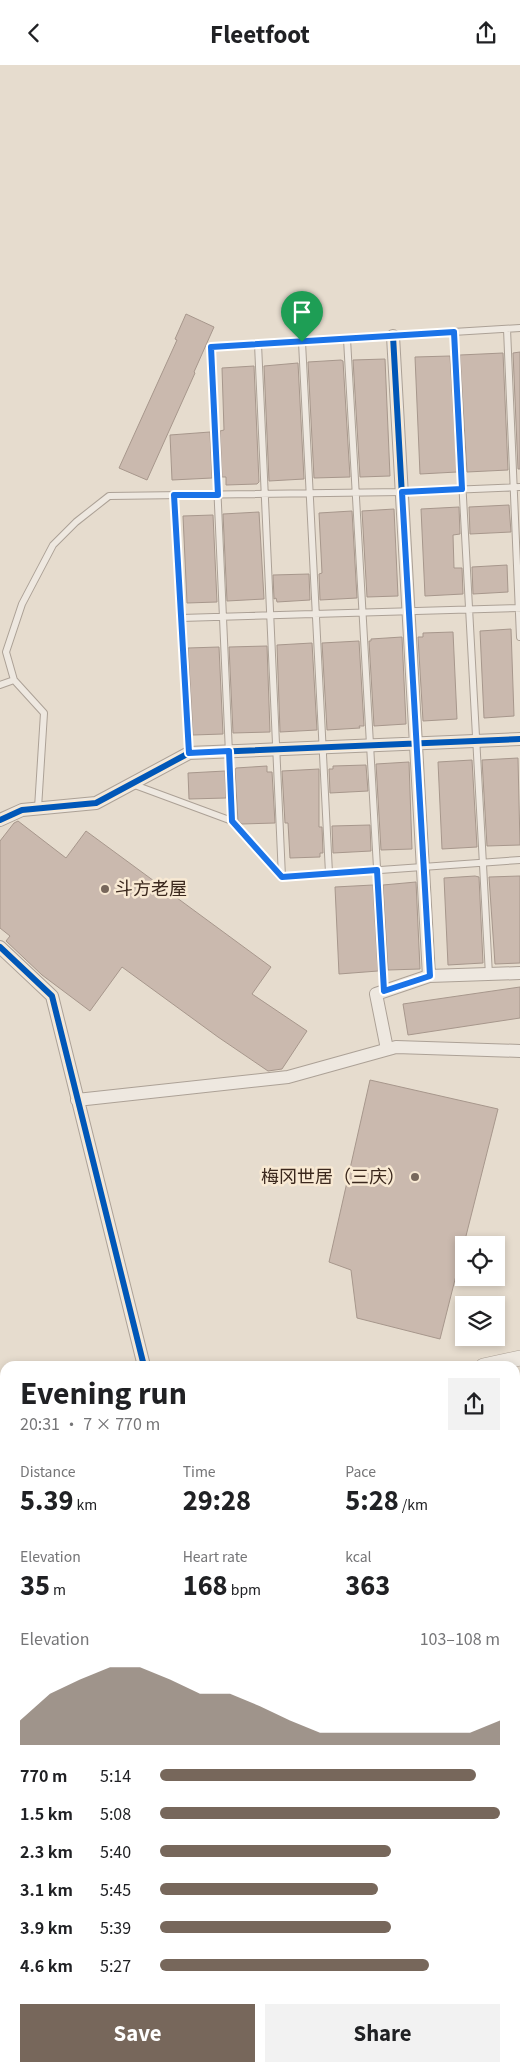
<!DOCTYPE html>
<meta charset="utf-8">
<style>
:root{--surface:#fff;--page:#f2f2f2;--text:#202124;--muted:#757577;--accent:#77675b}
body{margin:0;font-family:Georgia,"Noto Sans SC",serif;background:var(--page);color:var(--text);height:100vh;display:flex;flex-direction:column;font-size:19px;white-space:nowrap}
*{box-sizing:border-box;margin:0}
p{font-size:16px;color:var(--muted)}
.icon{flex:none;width:28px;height:28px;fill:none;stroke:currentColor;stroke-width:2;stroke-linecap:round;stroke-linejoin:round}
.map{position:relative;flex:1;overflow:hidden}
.sheet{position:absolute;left:0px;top:1296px;width:520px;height:711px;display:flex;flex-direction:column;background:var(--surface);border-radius:15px 15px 0 0;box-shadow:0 2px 8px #0003}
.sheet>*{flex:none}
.buttons{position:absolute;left:455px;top:1171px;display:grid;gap:10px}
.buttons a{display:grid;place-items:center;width:50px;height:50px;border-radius:0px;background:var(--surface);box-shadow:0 2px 8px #0003;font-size:25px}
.pin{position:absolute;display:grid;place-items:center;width:42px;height:42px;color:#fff;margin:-51px -21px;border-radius:50% 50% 50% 0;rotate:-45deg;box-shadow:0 0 5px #0007}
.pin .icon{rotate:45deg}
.round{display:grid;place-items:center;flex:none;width:52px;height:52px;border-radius:0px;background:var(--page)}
.headline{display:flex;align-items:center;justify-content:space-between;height:85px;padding:0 20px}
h1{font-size:28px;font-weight:800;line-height:38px}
.stats{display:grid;grid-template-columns:repeat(3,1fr);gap:8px;height:85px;padding:5px 20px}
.stats div{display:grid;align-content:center}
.stats b{font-size:25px;font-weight:800}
.stats small{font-size:14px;font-weight:400}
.stats p{font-size:14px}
.chart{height:140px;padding:10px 20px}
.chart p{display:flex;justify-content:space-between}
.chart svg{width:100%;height:90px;margin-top:5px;fill:var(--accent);opacity:.7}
.button{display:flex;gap:10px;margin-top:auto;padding:10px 20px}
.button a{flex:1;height:58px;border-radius:0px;background:var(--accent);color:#fff;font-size:20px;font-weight:800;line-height:58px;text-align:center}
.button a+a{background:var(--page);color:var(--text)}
ul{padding:0 20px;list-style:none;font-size:16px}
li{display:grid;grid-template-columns:80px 60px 1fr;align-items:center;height:38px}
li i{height:12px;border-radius:6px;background:var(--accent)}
header{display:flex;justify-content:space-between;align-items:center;height:65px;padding:0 20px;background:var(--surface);font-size:22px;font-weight:800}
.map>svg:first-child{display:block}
.building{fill:#cab9ae;stroke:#a7978c}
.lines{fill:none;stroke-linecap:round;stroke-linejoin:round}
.service-casing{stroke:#aca196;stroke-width:8}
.minor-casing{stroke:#aca196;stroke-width:14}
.tertiary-casing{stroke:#aca196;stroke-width:16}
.secondary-casing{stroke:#9b9186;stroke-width:19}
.service{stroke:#eee8e0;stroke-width:6}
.minor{stroke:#eee8e0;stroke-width:12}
.tertiary{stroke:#eee8e0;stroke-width:15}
.secondary{stroke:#eee8e0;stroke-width:18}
.cycleway-casing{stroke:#f8e9d3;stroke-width:9}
.cycleway{stroke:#0057b8;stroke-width:6}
.route-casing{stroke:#fff;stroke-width:10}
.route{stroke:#1a73e8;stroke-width:6}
.poi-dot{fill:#77675b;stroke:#f8e9d3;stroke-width:2}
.labels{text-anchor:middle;stroke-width:5;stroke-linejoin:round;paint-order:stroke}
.poi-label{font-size:18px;fill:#3b281d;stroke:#f8e9d3;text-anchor:start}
</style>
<header><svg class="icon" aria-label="back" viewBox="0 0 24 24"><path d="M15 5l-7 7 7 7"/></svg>Fleetfoot<svg class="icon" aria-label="share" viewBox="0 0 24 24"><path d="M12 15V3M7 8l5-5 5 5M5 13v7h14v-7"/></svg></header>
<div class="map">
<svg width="520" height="2007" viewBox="0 0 520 2007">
<rect width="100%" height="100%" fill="#e6dcce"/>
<path class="building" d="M 186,249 L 214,262 L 194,307 L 195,308 L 147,415 L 119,403 L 177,275 L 175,274 Z
M 520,287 L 520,404 L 518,404 L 513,288 Z
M 503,288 L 508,405 L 467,407 L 460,290 Z
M 450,291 L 457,407 L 420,409 L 415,292 Z
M 385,294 L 390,411 L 360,412 L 353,295 Z
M 341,295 L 343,296 L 350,412 L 314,413 L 308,297 Z
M 298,298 L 304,414 L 269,416 L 264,301 Z
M 254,301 L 259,417 L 257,419 L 226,420 L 226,412 L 222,412 L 220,366 L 224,365 L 222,303 Z
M 210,367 L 212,413 L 172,415 L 170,370 Z
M 509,440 L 511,467 L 470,469 L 469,442 Z
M 459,442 L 460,469 L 453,470 L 454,503 L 462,503 L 463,529 L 425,531 L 421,444 Z
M 394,444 L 398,531 L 367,532 L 362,446 Z
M 352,446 L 357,533 L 320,535 L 319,509 L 322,508 L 319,448 Z
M 259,447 L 264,534 L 227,536 L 223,449 Z
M 213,450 L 217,537 L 187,538 L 183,451 Z
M 507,500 L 508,527 L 473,529 L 472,502 Z
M 309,509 L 310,535 L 277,537 L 276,533 L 274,534 L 273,510 Z
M 511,564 L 514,651 L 484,653 L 480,566 Z
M 453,567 L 457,654 L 423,656 L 418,572 L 423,572 L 423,568 Z
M 402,572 L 406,659 L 374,661 L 369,576 L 371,576 L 371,574 Z
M 359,576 L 364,661 L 359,661 L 360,663 L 327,665 L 322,578 Z
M 312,578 L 317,665 L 280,667 L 277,580 Z
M 267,581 L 270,667 L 233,668 L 229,582 Z
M 219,582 L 223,669 L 193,670 L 188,583 Z
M 518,693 L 520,780 L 487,781 L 482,695 Z
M 472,695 L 477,782 L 442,784 L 438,697 Z
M 409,697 L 412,784 L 381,785 L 376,699 Z
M 366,700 L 368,726 L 330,728 L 329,704 L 333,704 L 333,701 Z
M 267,701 L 267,707 L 272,707 L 275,758 L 242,759 L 238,756 L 235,705 L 236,703 Z
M 319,704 L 319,762 L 322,762 L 323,788 L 320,788 L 320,792 L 290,793 L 288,758 L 285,758 L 282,706 Z
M 225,706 L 226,733 L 189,734 L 188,708 Z
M 18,756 L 66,793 L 86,766 L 271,902 L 252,929 L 307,966 L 282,1004 L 268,1006 L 218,972 L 122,902 L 90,946 L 42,910 L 6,876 L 10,871 L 0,863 L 0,776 L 14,758 Z
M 370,760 L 371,786 L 333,788 L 332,761 Z
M 475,811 L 479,812 L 483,898 L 448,900 L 444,813 Z
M 520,811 L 520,898 L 495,899 L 489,812 Z
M 416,817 L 420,904 L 388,905 L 383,820 Z
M 373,820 L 378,906 L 339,909 L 335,822 Z
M 520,922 L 520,953 L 408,970 L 403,939 Z
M 370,1015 L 498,1044 L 440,1274 L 357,1253 L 351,1205 L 329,1197 Z"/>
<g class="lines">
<g class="service-casing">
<path id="service" d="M 507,264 L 520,572
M 454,267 L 489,910
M 347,274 L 384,926
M 302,277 L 329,808
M 258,279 L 282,812
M 174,430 L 189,688
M 181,553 L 520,543
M 0,620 L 14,615
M 132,719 L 232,756 L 282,812
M 38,743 L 44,648 L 14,615 L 6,587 L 22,539 L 53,480 L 76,457 L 109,431 L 402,427 L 520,422
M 232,756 L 211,282 L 520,263
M 282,812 L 520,795"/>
</g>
<g class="minor-casing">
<path id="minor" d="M 393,271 L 429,911
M 0,755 L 22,745 L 96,738 L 189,688 L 520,674
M 0,882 L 52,931 L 144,1301
M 387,984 L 376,929 L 429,911 L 520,908
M 77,1035 L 288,1012 L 396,982 L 520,986"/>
</g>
<g class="tertiary-casing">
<path id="tertiary" d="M 483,1301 L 520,1293
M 0,1430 L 5,1427"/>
</g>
<g class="secondary-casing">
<path id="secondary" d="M 0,1701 L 5,1717
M 0,1815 L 5,1830
M 63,2002 L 64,2007
M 99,2002 L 100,2007"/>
</g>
<use href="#service" class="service"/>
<use href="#minor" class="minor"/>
<use href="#tertiary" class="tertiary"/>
<use href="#secondary" class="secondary"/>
<g class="cycleway-casing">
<path id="cycleway" d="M 393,271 L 429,911
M 0,755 L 22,745 L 96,738 L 189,688 L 520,674
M 0,882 L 52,931 L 144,1301"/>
</g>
<use href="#cycleway" class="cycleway"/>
</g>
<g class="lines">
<g class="route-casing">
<path id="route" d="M 454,267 L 462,424 L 402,427 L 430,911 L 384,926 L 377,805 L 282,812 L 232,756 L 229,686 L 189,688 L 174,430 L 218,430 L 211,282 Z"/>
</g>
<use href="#route" class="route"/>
</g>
<g class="poi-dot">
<circle cx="105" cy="824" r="5"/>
<circle cx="415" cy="1112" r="5"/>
</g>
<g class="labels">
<g class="poi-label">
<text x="115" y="830">斗方老屋</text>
<text x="405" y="1118" text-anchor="end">梅冈世居（三庆）</text>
</g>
</g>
</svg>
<div class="buttons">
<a><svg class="icon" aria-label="locate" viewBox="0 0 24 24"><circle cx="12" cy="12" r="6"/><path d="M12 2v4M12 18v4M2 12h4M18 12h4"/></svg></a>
<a><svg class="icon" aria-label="layers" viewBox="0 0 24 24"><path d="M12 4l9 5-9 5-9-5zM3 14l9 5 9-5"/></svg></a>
</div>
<div class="pin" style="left:302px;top:277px;background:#1e9e55"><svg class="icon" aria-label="arrive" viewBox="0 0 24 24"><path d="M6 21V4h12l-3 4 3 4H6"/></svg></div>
<section class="sheet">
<div class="headline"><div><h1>Evening run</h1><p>20:31 · 7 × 770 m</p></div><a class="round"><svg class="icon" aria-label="share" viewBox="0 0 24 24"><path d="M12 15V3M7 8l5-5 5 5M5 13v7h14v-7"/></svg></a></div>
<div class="stats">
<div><p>Distance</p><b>5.39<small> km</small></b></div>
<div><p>Time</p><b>29:28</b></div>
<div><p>Pace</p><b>5:28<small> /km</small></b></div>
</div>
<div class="stats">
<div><p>Elevation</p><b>35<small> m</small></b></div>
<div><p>Heart rate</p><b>168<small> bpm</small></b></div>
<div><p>kcal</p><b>363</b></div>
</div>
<div class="chart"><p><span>Elevation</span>103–108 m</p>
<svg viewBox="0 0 160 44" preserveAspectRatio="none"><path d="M0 44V32L10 19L20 12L30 6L40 6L50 12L60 19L70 19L80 25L90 32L100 38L110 38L120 38L130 38L140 38L150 38L160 32V44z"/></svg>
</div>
<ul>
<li><b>770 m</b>5:14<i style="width:93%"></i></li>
<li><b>1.5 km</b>5:08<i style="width:100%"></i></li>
<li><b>2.3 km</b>5:40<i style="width:68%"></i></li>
<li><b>3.1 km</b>5:45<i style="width:64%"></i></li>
<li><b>3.9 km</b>5:39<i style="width:68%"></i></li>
<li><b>4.6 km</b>5:27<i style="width:79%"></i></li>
</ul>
<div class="button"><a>Save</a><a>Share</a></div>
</section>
</div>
